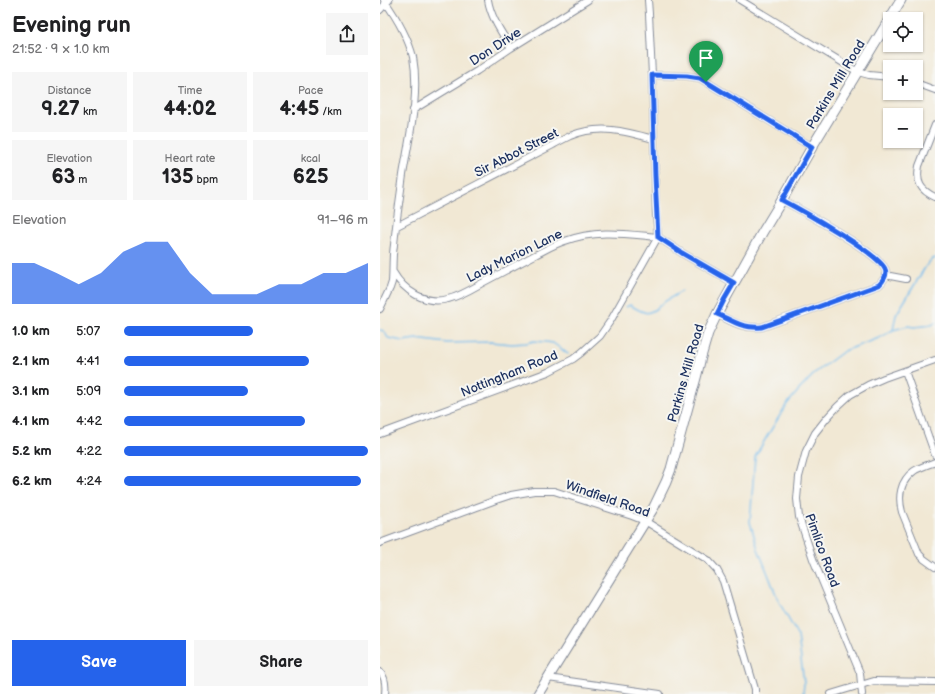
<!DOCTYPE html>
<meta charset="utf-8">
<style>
:root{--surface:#fff;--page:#f6f6f6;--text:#202124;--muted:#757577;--accent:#2563eb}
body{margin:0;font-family:"Balsamiq Sans",sans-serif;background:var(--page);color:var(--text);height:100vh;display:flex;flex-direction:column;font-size:15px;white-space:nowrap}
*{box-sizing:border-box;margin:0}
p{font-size:13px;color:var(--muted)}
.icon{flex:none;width:22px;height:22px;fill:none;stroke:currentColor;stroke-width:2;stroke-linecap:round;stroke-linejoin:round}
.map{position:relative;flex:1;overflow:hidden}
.details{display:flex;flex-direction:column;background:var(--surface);width:380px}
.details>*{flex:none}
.controls{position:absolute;left:503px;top:12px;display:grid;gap:8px}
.controls a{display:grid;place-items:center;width:40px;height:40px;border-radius:0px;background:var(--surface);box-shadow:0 1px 3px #0004;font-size:20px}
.pin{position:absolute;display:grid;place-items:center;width:34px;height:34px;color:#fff;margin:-41px -17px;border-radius:50% 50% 50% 0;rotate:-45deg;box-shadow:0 0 4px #0007}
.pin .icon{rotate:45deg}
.round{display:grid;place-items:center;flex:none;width:42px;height:42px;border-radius:0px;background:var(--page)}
.headline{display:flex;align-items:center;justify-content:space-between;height:68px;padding:0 12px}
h1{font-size:22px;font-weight:700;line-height:30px}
.stats{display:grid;grid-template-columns:repeat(3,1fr);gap:6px;height:68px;padding:4px 12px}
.stats div{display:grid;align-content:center;border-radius:0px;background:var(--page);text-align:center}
.stats b{font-size:20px;font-weight:700}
.stats small{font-size:11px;font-weight:400}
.stats p{font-size:11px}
.chart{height:112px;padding:8px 12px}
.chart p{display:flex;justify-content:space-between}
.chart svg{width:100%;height:72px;margin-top:4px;fill:var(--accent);opacity:.7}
.action{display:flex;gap:8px;margin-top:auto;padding:8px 12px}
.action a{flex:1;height:46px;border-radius:0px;background:var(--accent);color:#fff;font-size:16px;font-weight:700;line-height:46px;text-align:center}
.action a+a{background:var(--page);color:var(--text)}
ul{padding:0 12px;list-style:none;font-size:13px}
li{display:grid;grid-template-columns:64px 48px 1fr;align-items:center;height:30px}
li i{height:10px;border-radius:5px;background:var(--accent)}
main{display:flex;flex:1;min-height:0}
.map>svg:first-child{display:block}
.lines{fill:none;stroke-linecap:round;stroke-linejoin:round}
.stream{stroke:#75bcec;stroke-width:1.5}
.street-casing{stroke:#868c99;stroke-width:8}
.secondary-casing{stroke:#868c99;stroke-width:11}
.street{stroke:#fff;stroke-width:6}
.secondary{stroke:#fff;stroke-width:9}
.route-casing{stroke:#fff;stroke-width:8}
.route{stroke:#2563eb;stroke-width:5}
.labels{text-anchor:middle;stroke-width:4;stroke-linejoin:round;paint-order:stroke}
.street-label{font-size:13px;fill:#1b2f5e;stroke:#f6f6f2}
</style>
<main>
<section class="details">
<div class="headline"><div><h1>Evening run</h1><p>21:52 · 9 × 1.0 km</p></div><a class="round"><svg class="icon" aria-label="share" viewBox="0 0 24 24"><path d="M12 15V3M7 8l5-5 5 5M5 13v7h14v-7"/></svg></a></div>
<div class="stats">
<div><p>Distance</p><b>9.27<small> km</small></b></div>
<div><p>Time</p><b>44:02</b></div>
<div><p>Pace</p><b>4:45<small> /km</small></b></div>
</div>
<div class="stats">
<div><p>Elevation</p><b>63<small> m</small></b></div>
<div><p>Heart rate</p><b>135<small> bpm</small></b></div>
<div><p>kcal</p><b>625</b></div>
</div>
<div class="chart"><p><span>Elevation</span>91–96 m</p>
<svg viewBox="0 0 160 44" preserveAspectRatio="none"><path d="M0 44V19L10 19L20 25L30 32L40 25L50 12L60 6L70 6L80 25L90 38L100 38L110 38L120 32L130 32L140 25L150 25L160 19V44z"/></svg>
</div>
<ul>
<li><b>1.0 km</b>5:07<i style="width:53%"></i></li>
<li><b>2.1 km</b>4:41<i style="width:76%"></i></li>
<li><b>3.1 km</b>5:09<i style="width:51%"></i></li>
<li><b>4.1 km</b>4:42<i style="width:74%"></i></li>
<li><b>5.2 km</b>4:22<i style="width:100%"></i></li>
<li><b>6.2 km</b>4:24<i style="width:97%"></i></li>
</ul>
<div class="action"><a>Save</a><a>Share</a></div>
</section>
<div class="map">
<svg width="555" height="694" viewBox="0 0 555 694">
<rect width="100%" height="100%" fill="#f6f6f2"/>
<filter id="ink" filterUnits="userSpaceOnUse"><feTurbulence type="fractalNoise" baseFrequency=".025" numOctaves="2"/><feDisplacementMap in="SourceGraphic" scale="8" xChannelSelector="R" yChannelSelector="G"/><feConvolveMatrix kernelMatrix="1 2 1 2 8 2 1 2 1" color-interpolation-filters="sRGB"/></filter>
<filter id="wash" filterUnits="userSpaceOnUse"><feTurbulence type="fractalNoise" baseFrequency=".012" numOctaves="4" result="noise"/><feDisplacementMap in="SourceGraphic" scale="16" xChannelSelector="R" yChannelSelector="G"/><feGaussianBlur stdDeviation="0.9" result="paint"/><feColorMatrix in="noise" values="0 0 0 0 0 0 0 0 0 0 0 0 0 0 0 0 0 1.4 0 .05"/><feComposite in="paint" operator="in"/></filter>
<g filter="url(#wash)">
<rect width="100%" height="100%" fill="#f1e8d4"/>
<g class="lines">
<path class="stream" d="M 246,307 L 250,305 C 268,316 268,315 283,303 C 289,298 296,295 302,291
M 0,330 L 4,331 L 8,338 L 23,341 L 36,339 L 67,343 L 111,342 L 132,344 L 146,343 L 154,341 L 166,342 L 173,343 L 188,354
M 513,330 L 516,315 L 546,266 L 551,260 L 555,258
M 423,694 L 424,683 L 418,636 L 399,602 L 378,549 L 370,522 L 375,457 L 386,438 L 407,404 L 419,390 L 436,372 L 464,351 L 499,338 L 513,330 L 528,326 L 534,327 L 552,325 L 555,322"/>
</g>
</g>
<g filter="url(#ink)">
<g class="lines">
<g class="street-casing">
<path id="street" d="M 108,0 C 111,18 122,33 131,48
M 268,0 L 269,14 L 272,75 L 276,214 L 278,237 L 302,253 L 354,283
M 360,0 L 478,72 L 489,75 L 510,77
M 0,10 L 9,0
M 272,75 L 307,76 L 320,78 L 432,147
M 536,83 L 555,90
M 33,110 L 97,71 L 131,48 L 208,0
M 555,125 L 539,166 C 536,182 540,190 555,197
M 17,226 L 173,145 C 178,142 184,139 190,136 C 219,124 245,131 273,139
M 505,275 L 526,279
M 0,309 L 10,288 L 12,282 C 13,269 12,257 14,245 C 16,222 20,198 23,175 C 29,138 40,95 33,57 C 28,37 16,17 4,0
M 337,314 C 353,322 363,329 382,327 L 499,285 C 503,281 508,275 505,269 C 498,253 421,210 402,200
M 525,371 L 555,455
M 0,434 L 168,372 L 193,359 L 201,353 L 220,336 L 231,320 L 278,237 C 245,234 217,229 185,241 C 175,244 165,250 155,255 C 138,264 121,273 104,282 C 93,288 81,296 68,299 C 45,305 24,291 13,272
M 555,462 C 548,465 540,467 534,471 C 520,481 518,497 522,512 L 539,554 L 544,559 L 555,567
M 0,543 L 116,500 L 131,495 L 154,491 L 174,491 L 252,516 L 265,521 L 328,560 L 337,570 L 343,581 L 375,689 L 375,694
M 0,672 C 6,678 6,686 5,694
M 168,678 L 280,694
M 451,694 L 494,681 L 555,682
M 482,694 L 480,673 L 433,559 L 419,517 L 417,499 L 419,477 L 426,451 L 435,433 L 446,419 L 457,407 L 470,395 L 488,385 L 504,378 L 555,360"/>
</g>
<g class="secondary-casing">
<path id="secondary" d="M 158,694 L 274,507 L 286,482 L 291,469 L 317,374 L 321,357 L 328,333 L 337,314 L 382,233 L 402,200 L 432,147 L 521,0"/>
</g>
<use href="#street" class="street"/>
<use href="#secondary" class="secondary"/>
</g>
</g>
<g class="lines" filter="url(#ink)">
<g class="route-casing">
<path id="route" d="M 272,75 L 307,76 L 320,78 L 432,147 L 402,200 C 421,210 498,253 505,269 C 508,275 503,281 499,285 L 382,327 C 363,329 353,321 337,314 L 344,300 L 354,283 L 302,253 L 278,237 L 275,176 Z"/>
</g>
<use href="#route" class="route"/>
</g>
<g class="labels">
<g class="street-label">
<text transform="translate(115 46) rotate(-33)" y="5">Don Drive</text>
<text transform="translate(455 84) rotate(-59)" y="5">Parkins Mill Road</text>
<text transform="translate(136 152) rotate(-27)" y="5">Sir Abbot Street</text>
<text transform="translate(134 255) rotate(-26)" y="5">Lady Marion Lane</text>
<text transform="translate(129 373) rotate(-22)" y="5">Nottingham Road</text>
<text transform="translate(305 373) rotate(-74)" y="5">Parkins Mill Road</text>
<text transform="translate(228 498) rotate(19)" y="5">Windfield Road</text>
<text transform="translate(443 550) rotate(70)" y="5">Pimlico Road</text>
</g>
</g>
</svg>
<div class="controls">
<a><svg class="icon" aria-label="locate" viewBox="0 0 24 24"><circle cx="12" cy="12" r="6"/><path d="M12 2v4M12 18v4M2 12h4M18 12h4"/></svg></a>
<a>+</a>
<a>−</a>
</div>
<div class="pin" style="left:326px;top:82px;background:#1e9e55"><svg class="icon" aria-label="arrive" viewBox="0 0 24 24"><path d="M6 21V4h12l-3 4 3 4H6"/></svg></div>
</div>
</main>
